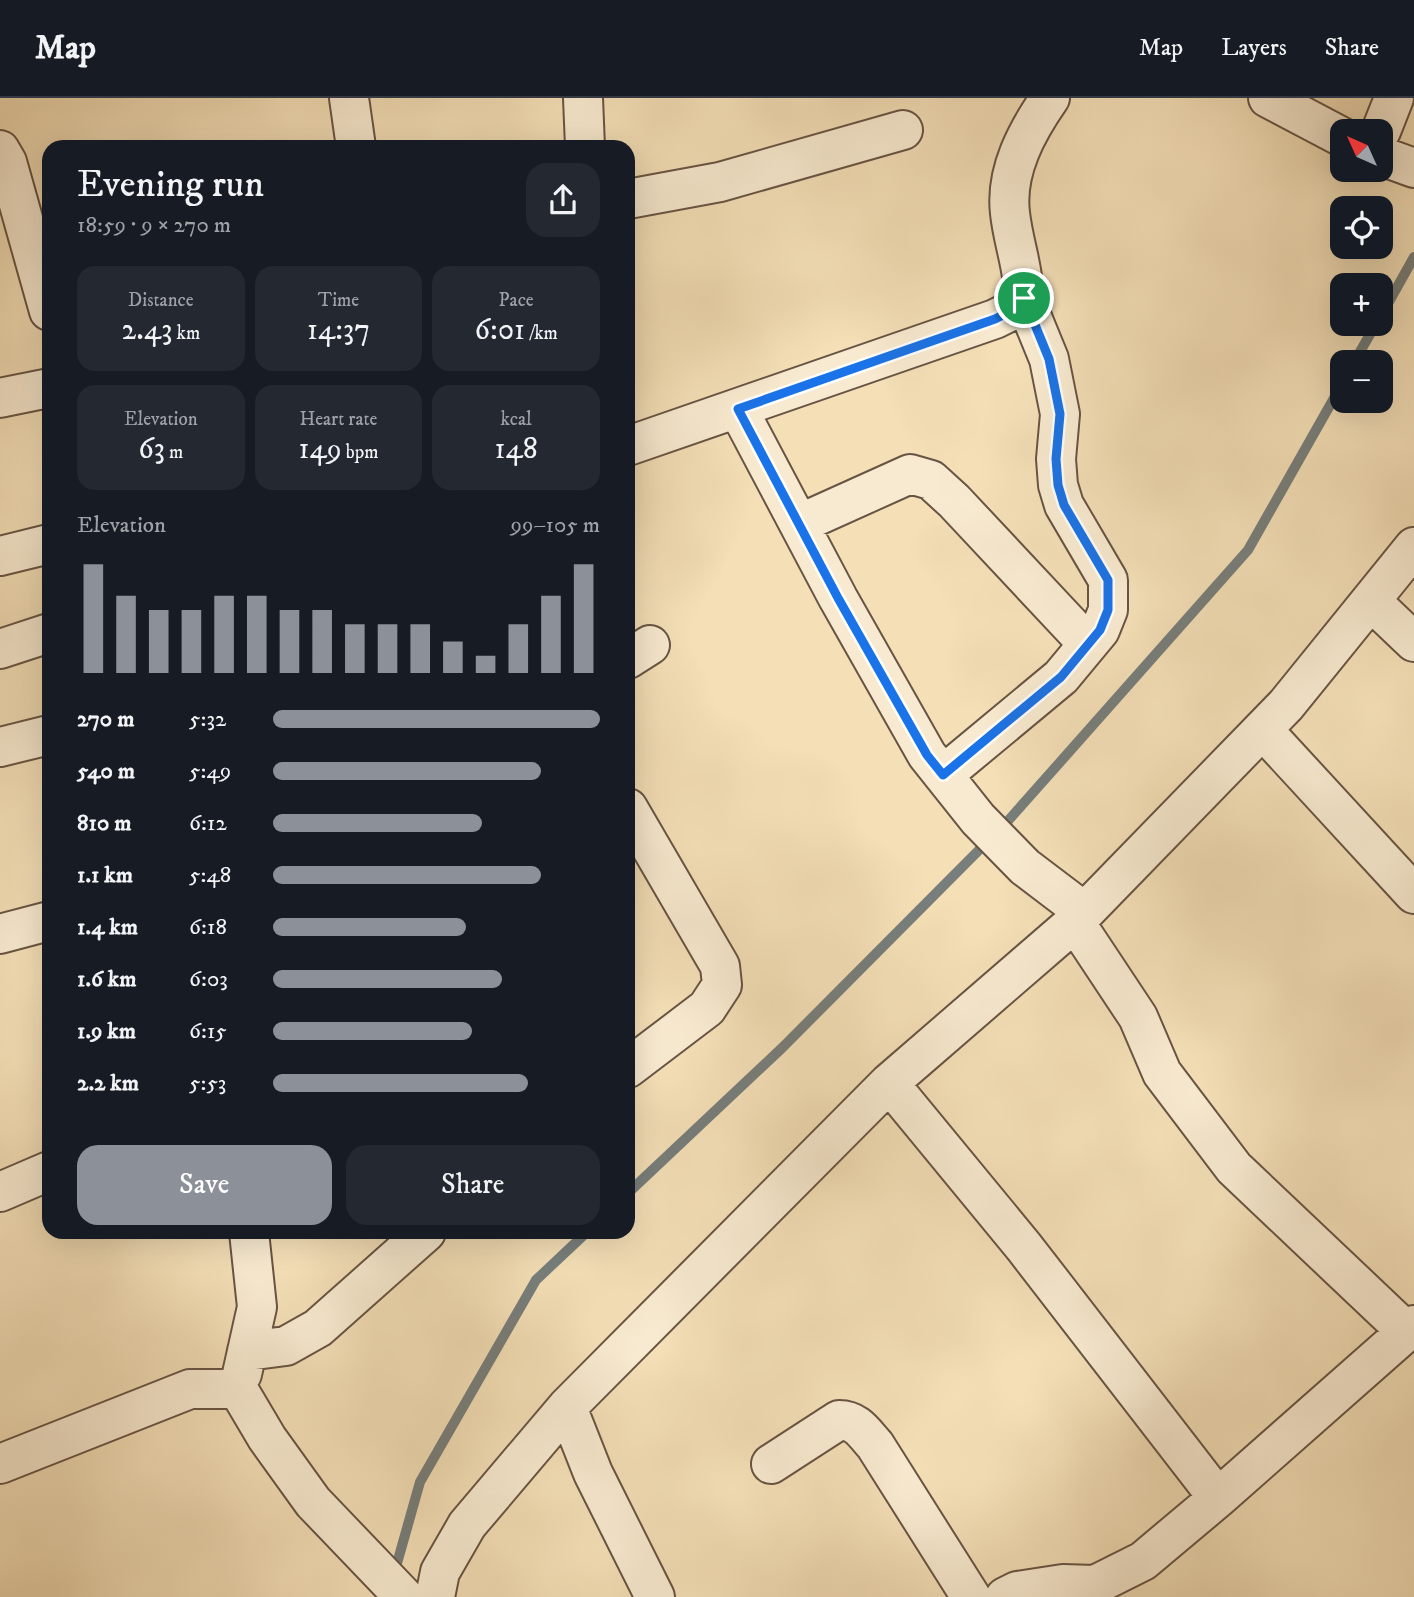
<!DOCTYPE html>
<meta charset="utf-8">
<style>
:root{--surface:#171b24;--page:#242831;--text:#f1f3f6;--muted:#9ea1a6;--line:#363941;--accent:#8c9099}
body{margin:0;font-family:"IM FELL DW Pica",serif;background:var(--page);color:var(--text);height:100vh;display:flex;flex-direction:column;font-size:26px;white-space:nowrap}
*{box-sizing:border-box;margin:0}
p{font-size:23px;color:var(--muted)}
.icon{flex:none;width:38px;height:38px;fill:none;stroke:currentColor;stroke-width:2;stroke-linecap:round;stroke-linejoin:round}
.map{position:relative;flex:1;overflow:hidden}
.side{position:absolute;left:42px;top:42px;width:593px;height:1099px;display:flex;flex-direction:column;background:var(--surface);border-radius:21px;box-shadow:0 7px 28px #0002}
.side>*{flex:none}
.needle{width:46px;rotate:315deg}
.tools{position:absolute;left:1330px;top:21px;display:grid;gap:14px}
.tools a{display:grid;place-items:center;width:63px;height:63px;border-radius:14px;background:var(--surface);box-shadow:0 7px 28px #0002;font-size:35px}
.pin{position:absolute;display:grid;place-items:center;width:60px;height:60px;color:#fff;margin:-30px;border:4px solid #fff;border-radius:50%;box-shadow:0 2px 7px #0007}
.round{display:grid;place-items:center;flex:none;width:74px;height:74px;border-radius:21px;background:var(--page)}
.headline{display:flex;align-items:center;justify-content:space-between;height:119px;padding:0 35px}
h1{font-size:38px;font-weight:600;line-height:52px}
.metrics{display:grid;grid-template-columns:repeat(3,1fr);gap:10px;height:119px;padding:7px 35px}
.metrics div{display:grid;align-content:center;border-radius:18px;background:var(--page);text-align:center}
.metrics b{font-size:30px;font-weight:600}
.metrics small{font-size:19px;font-weight:400}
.metrics p{font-size:19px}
.chart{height:196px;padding:14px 35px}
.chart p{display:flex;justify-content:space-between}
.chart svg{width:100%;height:126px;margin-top:7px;stroke:var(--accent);stroke-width:6}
.cta{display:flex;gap:14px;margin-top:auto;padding:14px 35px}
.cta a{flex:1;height:80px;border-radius:21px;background:var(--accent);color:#fff;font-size:28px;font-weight:600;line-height:80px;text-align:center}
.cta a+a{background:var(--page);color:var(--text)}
ul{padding:0 35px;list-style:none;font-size:23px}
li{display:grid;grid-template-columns:112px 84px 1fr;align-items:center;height:52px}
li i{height:18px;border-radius:9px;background:var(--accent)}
header{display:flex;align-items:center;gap:42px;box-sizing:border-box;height:98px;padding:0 35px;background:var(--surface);border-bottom:2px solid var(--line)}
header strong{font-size:33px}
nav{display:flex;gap:38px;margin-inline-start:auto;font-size:24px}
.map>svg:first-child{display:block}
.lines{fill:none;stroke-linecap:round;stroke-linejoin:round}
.stream{stroke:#777e7b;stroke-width:10}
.minor-casing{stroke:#685444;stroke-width:42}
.minor{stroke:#f8ead0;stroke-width:38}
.route-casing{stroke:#fff;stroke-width:14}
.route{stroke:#1a73e8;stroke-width:9}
</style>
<header>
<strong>Map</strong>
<nav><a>Map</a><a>Layers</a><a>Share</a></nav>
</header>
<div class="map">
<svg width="1414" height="1499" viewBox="0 0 1414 1499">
<rect width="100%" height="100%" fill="#f4dfb7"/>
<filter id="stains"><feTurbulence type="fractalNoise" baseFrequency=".00286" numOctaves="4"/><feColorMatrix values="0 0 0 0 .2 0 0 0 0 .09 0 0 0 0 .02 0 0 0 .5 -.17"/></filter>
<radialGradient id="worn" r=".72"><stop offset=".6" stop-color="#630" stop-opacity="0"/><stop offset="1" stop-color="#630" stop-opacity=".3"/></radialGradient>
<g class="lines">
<path class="stream" d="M 1381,218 L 1414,159
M 1354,264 L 1376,226
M 999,733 L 1248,452 L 1342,286
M 628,1095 L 782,950 L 988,743
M 394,1476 L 420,1384 L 536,1182 L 587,1134"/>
<g class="minor-casing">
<path id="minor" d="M 349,0 L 356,49
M 583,0 L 585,49
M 1268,0 L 1342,39
M 1381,33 L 1394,0
M 0,52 L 7,64 L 49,213
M 1381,58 L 1414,70
M 628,101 L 720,84 L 903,32
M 0,300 L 49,290
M 738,311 L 838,500 L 927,657 L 978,721 L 1025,769 L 1083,813
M 628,348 L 995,221 L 1015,211 L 1024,200 C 1024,171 1013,144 1010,115 C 1005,73 1027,33 1050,0
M 799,426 L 910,376 L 931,382 L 954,403 L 1088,546
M 0,458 L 49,446
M 1371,503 L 1414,544
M 0,551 L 49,535
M 628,561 L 650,547
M 1263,632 L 1414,796
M 0,649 L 49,637
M 943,677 L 1061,579 L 1100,532 L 1108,512 L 1108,482 L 1064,407 L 1058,387 L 1056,361 L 1060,316 L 1049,261 L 1024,200
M 628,710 L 720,868 L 722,887 L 707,910 L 628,970
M 1075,824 L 1138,919 L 1162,975 L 1234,1070 L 1406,1233
M 0,836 L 49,823
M 889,985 L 1024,1149 L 1218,1400
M 0,1094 L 49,1073
M 247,1253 L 286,1248 L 318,1230 L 426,1134
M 242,1276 L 257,1209 L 249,1134
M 567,1309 L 593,1375 L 655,1499
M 0,1366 L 190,1291 L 238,1291 L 267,1340 L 313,1404 L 404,1499
M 771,1366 L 839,1322 C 857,1322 864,1335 875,1347 L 971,1499
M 435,1499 L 440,1474 L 467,1427 L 567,1309 L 889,985 L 1075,824 L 1286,607 L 1414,449
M 1005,1499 L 1017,1493 L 1063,1486 L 1095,1487 L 1143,1463 L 1218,1400 L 1414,1227"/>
</g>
<use href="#minor" class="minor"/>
</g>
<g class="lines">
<g class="route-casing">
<path id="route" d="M 1024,200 L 1049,261 L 1060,316 L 1056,361 L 1058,387 L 1064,407 L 1108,482 L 1108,512 L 1100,532 L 1061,579 L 943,677 L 927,657 L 838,500 L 738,311 L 995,221 L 1015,211 Z"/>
</g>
<use href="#route" class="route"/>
</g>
<rect width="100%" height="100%" filter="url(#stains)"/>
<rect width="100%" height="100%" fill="url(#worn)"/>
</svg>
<div class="tools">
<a><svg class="needle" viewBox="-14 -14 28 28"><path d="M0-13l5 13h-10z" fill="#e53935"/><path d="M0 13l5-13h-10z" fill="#9ea1a6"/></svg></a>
<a><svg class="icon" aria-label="locate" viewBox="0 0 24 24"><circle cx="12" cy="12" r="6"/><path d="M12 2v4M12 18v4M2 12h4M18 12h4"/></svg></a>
<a>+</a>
<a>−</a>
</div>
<div class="pin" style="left:1024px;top:200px;background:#1e9e55"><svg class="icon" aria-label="arrive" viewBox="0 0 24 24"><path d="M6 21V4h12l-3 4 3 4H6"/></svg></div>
<section class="side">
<div class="headline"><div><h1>Evening run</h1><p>18:59 · 9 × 270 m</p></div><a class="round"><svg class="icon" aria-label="share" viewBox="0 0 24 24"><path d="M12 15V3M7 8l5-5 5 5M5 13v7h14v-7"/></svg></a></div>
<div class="metrics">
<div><p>Distance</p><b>2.43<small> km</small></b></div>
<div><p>Time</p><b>14:37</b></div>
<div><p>Pace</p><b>6:01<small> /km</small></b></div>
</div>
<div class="metrics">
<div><p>Elevation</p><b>63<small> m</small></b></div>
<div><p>Heart rate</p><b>149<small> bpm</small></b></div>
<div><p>kcal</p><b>148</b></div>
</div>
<div class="chart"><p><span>Elevation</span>99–105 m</p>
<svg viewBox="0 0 160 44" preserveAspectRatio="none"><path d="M5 44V6M15 44V17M25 44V22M35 44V22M45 44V17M55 44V17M65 44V22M75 44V22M85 44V27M95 44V27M105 44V27M115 44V33M125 44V38M135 44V27M145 44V17M155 44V6"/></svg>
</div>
<ul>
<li><b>270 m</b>5:32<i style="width:100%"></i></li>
<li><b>540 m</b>5:49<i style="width:82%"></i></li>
<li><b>810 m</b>6:12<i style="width:64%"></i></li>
<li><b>1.1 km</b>5:48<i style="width:82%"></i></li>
<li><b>1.4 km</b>6:18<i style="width:59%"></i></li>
<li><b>1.6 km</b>6:03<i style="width:70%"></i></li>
<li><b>1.9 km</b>6:15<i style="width:61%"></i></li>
<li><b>2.2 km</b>5:53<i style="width:78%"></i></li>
</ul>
<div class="cta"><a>Save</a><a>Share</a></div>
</section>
</div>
